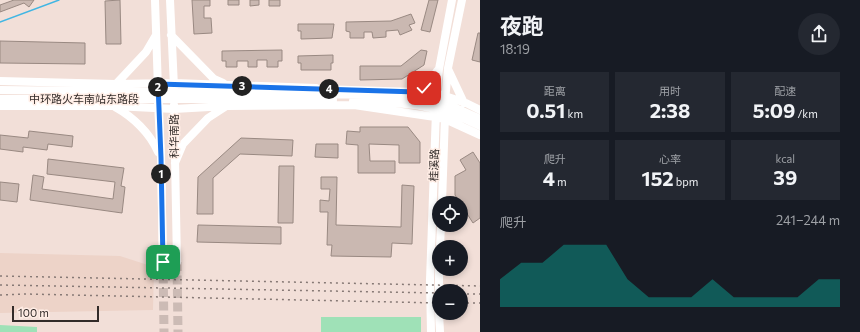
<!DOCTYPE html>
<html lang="zh">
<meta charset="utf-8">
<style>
:root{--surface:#171b24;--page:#242831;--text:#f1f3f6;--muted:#9ea1a6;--accent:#0f766e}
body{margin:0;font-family:Commissioner,"Noto Sans SC",sans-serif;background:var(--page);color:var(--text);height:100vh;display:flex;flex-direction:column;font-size:15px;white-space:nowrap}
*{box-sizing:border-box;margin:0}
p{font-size:13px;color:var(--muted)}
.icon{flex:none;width:22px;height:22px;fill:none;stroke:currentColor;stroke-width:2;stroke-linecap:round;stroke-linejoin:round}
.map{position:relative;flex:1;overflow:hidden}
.drawer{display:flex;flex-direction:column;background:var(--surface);width:380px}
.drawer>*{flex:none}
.fabs{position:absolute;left:432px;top:196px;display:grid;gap:8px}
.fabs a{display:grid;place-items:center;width:36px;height:36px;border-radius:50%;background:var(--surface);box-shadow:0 2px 6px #0003;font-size:20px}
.scale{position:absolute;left:12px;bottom:10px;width:87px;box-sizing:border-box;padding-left:4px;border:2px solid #322b29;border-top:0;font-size:11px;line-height:14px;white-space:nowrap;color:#322b29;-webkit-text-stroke:3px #ffede5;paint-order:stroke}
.pin{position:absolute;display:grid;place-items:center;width:34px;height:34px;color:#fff;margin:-17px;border-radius:8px;box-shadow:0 2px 6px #0006}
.km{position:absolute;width:20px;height:20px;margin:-10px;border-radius:50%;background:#222;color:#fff;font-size:11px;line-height:20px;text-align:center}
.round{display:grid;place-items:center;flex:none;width:42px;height:42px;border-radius:21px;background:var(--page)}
.summary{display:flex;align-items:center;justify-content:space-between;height:68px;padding:0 20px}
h1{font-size:22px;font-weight:700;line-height:30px}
.metrics{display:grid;grid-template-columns:repeat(3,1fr);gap:6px;height:68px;padding:4px 20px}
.metrics div{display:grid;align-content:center;border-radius:0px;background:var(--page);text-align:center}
.metrics b{font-size:20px;font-weight:700}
.metrics small{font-size:11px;font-weight:400}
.metrics p{font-size:11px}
.chart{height:112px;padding:8px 20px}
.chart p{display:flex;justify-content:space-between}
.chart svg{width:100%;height:72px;margin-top:4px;fill:var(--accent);opacity:.7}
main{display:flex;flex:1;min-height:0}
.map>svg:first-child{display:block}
.built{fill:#edd3c8}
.green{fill:#9fe1b7}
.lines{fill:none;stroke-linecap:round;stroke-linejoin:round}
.stream{stroke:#42b6e3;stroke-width:1.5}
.building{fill:#cab8b1;stroke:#998982}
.highway-tunnel{stroke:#ccbbb5;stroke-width:9;stroke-dasharray:9 4.5;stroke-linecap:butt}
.major{stroke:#fff;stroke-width:8}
.rail{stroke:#867975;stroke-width:1.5;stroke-dasharray:2 4;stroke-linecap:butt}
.route-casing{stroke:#fff;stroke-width:8}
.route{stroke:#1a73e8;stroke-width:5}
.labels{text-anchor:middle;stroke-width:3;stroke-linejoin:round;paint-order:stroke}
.street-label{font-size:11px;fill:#322b29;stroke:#ffede5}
</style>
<main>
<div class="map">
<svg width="480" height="332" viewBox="0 0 480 332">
<rect width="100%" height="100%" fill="#f2dfd8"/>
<path class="built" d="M 0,253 L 120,256 L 154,267 L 153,310 L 0,313 Z"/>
<path class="green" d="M 321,317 L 421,317 L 421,332 L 321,332 Z
M 0,325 L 37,327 L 37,332 L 0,332 Z"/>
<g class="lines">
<path class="stream" d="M 0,22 L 59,0"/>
</g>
<path class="building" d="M 14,0 L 34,0 L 29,7 L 24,3 L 0,12 L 0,5 Z
M 120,0 L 121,44 L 106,44 L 105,1 Z
M 192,0 L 210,0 L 210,6 L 204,6 L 204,18 L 211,18 L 212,33 L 194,34 Z
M 228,0 L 239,0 L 239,5 L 228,5 Z
M 250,0 L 259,0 L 259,5 L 250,6 Z
M 269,0 L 280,0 L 280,6 L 269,6 Z
M 429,0 L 438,0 L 430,32 L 421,30 Z
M 411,14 L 415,23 L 409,25 L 412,30 L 400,35 L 398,30 L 386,31 L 386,37 L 373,38 L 372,32 L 364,32 L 364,38 L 350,38 L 350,32 L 346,31 L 346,22 L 391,21 Z
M 298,24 L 334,24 L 332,38 L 301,39 L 301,31 L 298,31 Z
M 478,33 L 480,33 L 480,62 L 472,60 Z
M 0,41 L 85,43 L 85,64 L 0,63 Z
M 282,50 L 282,61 L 278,61 L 278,67 L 267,67 L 267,60 L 257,60 L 257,67 L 248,67 L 248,61 L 237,61 L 237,67 L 226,67 L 226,61 L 222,61 L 222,51 Z
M 421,50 L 427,51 L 424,65 L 402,79 L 360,80 L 360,66 L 401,66 Z
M 333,55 L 333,63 L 331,63 L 331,70 L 301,70 L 301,63 L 298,63 L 298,56 Z
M 360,127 L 408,127 L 420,142 L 420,163 L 399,163 L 399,145 L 369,144 L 370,161 L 395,161 L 395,173 L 358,173 L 358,145 L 346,144 L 347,131 L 360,132 Z
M 29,131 L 73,136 L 72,147 L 48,144 L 47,150 L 23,147 L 23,152 L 0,149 L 0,135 L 28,138 Z
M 241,138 L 293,140 L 292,156 L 240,154 L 213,178 L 213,214 L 197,214 L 198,177 Z
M 316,144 L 338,144 L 338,158 L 315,157 Z
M 473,152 L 480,163 L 480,218 L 473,223 L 455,195 L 455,176 L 466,170 L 460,160 Z
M 48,159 L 124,168 L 121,186 L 125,187 L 122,213 L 30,200 L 33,175 L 44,177 L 42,189 L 113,199 L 115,182 L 47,174 Z
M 279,166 L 294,166 L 293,223 L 278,223 Z
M 321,177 L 337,177 L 336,225 L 401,227 L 402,185 L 414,186 L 412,244 L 392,243 L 391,257 L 331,256 L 332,245 L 327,245 L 328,212 L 320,212 L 320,200 L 329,201 L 330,189 L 321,189 Z
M 0,182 L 19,184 L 17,202 L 0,200 Z
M 198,225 L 281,227 L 281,244 L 197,242 Z"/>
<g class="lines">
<path class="highway-tunnel" d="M 163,261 L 164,332
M 177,262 L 178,332"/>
<path class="major" d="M 155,0 L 158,89
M 170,0 L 174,87
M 171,35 L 214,79 L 223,83
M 448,69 L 464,103
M 0,81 L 116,84 L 174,83 L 316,88
M 116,84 L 146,52 L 156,35
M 0,90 L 384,95 L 426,99 L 451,106 L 480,119
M 398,92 L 436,93 L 466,103 L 480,110
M 417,92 L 431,80 L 437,71
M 436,98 L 439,69 L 452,0
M 0,99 L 279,99 L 333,100
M 353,101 C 401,102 436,104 480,126
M 445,102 L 448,68 L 462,0
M 158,104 L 161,158 L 163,261
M 174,105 L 177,262
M 0,106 L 114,106 L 174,109 L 227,106 L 354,105 L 435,117 L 445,119 L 480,135
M 115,107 C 133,117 150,133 158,152
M 175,163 L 183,144 L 208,118 L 225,107
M 442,203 L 445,115
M 440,247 L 441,225
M 439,295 L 439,269
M 439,313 L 440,332
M 431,332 L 430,280 L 436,111"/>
<path class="rail" d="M 0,276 L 480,286
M 0,285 L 439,293
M 461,294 L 480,294
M 0,295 L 26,294 L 439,303
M 461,303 L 480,303"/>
</g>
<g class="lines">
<g class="route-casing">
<path id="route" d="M 163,262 L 161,158 L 158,84 L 417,92 L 424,88"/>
</g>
<use href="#route" class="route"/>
</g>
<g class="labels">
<g class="street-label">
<text x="84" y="103">中环路火车南站东路段</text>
<text transform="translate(174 136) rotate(-90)" y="4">科华南路</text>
<text transform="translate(434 165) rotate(-88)" y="4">桂溪路</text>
</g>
</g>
</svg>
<div class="fabs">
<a><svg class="icon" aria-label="locate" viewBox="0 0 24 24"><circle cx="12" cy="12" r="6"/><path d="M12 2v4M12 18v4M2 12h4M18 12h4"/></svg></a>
<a>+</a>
<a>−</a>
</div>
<div class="scale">100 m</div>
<div class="pin" style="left:163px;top:262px;background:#1e9e55"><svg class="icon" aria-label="arrive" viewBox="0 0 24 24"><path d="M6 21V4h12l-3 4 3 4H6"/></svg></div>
<div class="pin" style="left:424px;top:88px;background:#d93025"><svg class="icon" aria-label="check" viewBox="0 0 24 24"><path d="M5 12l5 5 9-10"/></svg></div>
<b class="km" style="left:161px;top:174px">1</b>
<b class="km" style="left:158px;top:87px">2</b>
<b class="km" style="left:242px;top:86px">3</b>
<b class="km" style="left:329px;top:89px">4</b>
</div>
<section class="drawer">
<div class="summary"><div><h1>夜跑</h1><p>18:19</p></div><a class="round"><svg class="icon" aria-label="share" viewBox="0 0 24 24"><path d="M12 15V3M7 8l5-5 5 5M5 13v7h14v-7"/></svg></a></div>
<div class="metrics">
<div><p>距离</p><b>0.51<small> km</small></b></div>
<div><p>用时</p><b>2:38</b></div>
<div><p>配速</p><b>5:09<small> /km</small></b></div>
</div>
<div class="metrics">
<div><p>爬升</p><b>4<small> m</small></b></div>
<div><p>心率</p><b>152<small> bpm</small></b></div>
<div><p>kcal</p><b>39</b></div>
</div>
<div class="chart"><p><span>爬升</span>241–244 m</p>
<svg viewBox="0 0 160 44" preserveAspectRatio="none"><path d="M0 44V27L10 17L20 17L30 6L40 6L50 6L60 27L70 38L80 38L90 38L100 27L110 38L120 38L130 38L140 38L150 27L160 27V44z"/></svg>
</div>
</section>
</main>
